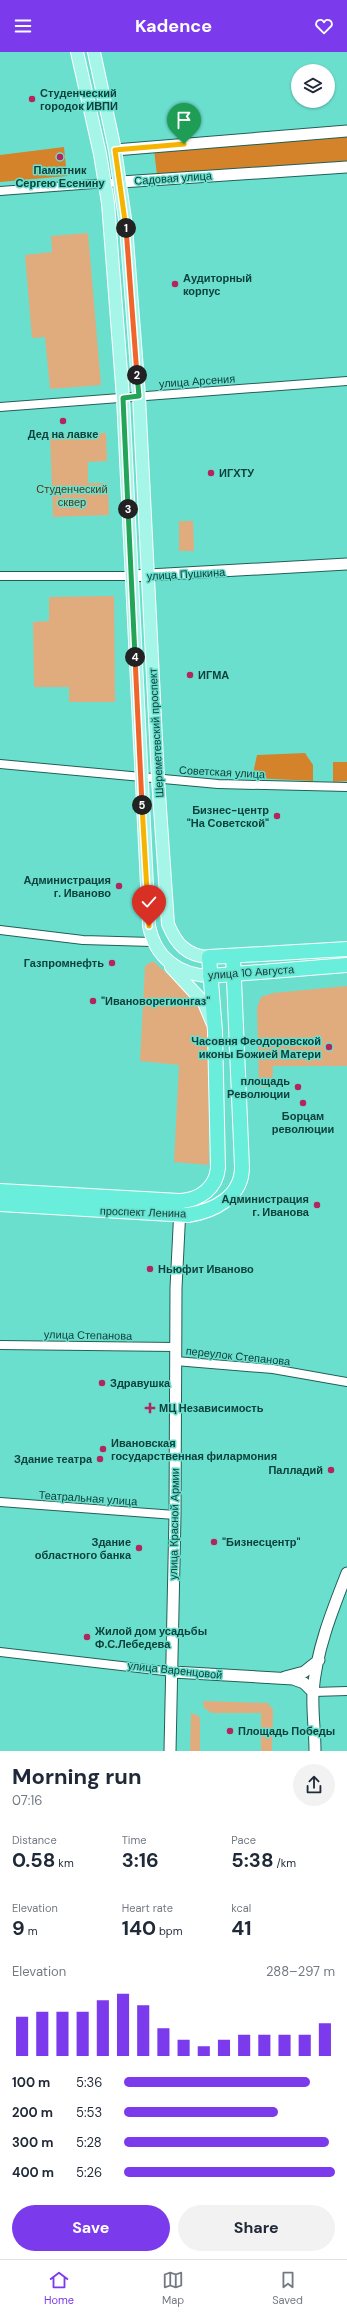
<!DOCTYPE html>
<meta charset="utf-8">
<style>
:root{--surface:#fff;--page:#f2f2f3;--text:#1f2937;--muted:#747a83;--line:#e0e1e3;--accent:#7c3aed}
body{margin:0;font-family:"DM Sans",sans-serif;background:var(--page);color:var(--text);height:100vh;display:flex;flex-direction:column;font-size:15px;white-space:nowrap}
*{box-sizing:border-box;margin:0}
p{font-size:13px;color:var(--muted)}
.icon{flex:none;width:22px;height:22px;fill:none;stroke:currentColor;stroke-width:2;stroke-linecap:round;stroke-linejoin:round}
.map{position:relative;height:1699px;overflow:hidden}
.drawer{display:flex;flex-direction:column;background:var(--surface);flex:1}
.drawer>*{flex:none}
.buttons{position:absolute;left:291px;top:12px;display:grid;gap:8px}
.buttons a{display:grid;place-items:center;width:44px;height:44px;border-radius:50%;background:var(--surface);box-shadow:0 1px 3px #0004;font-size:20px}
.pin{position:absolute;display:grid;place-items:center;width:34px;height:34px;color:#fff;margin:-41px -17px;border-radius:50% 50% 50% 0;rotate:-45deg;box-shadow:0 0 4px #0007}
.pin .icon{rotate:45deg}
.km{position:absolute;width:20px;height:20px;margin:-10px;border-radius:50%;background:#222;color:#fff;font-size:11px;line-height:20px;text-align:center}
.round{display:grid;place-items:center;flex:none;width:42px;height:42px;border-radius:21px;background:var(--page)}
.overview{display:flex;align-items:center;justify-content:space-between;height:68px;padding:0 12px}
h1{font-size:22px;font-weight:700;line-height:30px}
.figures{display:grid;grid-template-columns:repeat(3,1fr);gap:6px;height:68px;padding:4px 12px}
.figures div{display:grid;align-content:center}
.figures b{font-size:20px;font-weight:700}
.figures small{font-size:11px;font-weight:400}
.figures p{font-size:11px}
.chart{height:112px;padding:8px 12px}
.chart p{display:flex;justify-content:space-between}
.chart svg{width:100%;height:72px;margin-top:4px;stroke:var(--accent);stroke-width:6}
.cta{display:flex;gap:8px;margin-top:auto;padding:8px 12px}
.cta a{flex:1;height:46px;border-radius:24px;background:var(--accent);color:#fff;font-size:16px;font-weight:700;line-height:46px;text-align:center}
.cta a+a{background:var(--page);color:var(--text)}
ul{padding:0 12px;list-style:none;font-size:13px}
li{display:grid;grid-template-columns:64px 48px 1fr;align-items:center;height:30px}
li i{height:10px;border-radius:5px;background:var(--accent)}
header{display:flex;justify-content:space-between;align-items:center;height:52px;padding:0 12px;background:var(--accent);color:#fff;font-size:18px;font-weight:700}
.dock{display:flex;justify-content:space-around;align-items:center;height:56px;border-top:1px solid var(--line);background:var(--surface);font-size:11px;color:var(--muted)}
.dock a{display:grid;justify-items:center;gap:2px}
.dock .on{color:var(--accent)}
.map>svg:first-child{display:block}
.green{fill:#e1ac7d}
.forest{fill:#d5832a}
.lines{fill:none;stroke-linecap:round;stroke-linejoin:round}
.street-casing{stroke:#216057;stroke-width:10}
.secondary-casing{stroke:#216057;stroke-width:13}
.primary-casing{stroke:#fff;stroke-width:14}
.highway-casing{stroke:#fff;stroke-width:16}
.street{stroke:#fff;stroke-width:8}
.secondary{stroke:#fff;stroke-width:11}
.primary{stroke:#a5f5e9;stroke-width:12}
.highway{stroke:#69eedb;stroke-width:14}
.split-1-casing{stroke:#fff;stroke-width:8}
.split-2-casing{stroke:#fff;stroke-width:8}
.split-3-casing{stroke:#fff;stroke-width:8}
.split-4-casing{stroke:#fff;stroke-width:8}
.split-5-casing{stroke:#fff;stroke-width:8}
.split-6-casing{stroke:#fff;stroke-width:8}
.split-1{stroke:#f5b400;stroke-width:5}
.split-2{stroke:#f0652b;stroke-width:5}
.split-3{stroke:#22a559;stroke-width:5}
.split-4{stroke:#22a559;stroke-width:5}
.split-5{stroke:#f0652b;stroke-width:5}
.split-6{stroke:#f5b400;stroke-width:5}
.poi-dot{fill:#b2255d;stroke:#6bdfce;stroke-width:1.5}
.labels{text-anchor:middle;stroke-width:3;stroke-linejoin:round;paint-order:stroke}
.poi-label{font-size:11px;font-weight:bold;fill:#0d413b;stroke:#6bdfce;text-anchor:start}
.street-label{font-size:11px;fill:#0d413b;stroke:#6bdfce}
.park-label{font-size:11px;fill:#583614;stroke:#6bdfce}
</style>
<header><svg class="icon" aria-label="menu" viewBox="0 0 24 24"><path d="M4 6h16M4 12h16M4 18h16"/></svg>Kadence<svg class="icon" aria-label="heart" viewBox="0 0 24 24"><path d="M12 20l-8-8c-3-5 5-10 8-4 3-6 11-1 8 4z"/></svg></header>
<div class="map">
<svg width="347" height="1699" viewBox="0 0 347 1699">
<rect width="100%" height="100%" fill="#6bdfce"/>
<path class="green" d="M 88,181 L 101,333 L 50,337 L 45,285 L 32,286 L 25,203 L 52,200 L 51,184 Z
M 106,381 L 107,409 L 88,410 L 88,431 L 108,431 L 109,463 L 53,465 L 50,383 Z
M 179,469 L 193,469 L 194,499 L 179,499 Z
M 114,544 L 115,650 L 69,650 L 69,635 L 34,635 L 33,570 L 49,569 L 49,545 Z
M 153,909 L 201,953 L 208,971 L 209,1113 L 174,1110 L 179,1013 L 140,1009 L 145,914 Z
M 347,934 L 347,1014 L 273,1014 L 272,1036 L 259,1035 L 257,956 L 261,945 L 273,941 Z
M 203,1649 L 268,1651 L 273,1658 L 272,1699 L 261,1699 L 261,1661 L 212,1661 L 204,1656 Z
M 191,1661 L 197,1663 L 200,1666 L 200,1699 L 190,1699 Z"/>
<path class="forest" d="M 347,84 L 347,112 L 157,123 L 154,98 Z
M 64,95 L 67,124 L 0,130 L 0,103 Z
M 305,701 L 313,713 L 313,729 L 252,726 L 257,703 Z
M 333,710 L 347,710 L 347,729 L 333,730 Z"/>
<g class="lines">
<g class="street-casing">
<path id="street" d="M 0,139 L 121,130
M 0,355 L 347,329
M 0,524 L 131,524
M 0,712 L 218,732 L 347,735
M 0,878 L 83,888 L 152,890
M 0,1293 L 175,1295
M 175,1309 L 273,1317 L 347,1330
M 0,1450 L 175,1463
M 0,1600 L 173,1620
M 313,1640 L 347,1639"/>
</g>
<g class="secondary-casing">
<path id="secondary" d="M 115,98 L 347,79
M 121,130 L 347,115
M 131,524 L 347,512
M 173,1620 L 293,1627 L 304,1631 L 313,1640
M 285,1625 L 304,1620 L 319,1608
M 170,1699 L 175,1463 L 176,1236 L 180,1156
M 315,1699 C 315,1680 312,1659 313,1640 C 316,1599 332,1559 347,1521"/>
</g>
<g class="primary-casing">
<path id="primary" d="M 77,0 L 100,102 L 108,151 L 123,346 L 149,874 C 155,905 178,923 210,924
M 94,0 L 115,98 L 126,174 L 139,344 L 158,727 L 168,872 C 176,892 187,904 209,905
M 171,915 L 204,951 L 212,970"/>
</g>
<g class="highway-casing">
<path id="highway" d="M 210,924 L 347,913
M 0,1139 L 180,1149 C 200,1148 216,1136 218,1116 L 215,979 L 209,905 L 347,897
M 0,1152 L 188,1163 C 214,1159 242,1145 242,1115 L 233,904"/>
</g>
<use href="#street" class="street"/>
<use href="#secondary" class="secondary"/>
<use href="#primary" class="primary"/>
<use href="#highway" class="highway"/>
</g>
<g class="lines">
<g class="split-1-casing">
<path id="split-1" d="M 126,176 L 115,98 L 184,92"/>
</g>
<g class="split-2-casing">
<path id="split-2" d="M 126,176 L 137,323"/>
</g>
<g class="split-3-casing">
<path id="split-3" d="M 128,457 L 123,346 L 139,344 L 137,323"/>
</g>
<g class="split-4-casing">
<path id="split-4" d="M 128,457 L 135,605"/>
</g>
<g class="split-5-casing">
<path id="split-5" d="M 135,605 L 142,753"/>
</g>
<g class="split-6-casing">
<path id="split-6" d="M 142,753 L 149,874"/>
</g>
<use href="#split-1" class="split-1"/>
<use href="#split-2" class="split-2"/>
<use href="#split-3" class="split-3"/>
<use href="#split-4" class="split-4"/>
<use href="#split-5" class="split-5"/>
<use href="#split-6" class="split-6"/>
</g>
<g class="poi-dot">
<circle cx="32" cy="47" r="4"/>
<circle cx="60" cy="105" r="4"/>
<circle cx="175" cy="232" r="4"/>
<circle cx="63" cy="369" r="4"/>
<circle cx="211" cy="421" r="4"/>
<circle cx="190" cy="623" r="4"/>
<circle cx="277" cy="764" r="4"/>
<circle cx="119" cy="834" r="4"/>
<circle cx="112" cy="911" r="4"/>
<circle cx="93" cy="949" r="4"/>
<circle cx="329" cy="995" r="4"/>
<circle cx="298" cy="1035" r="4"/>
<circle cx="303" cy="1051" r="4"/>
<circle cx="317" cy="1153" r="4"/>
<circle cx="150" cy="1217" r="4"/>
<circle cx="102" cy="1331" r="4"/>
<path d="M148 1350h4v4h4v4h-4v4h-4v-4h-4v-4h4z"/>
<circle cx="103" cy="1397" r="4"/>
<circle cx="100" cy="1407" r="4"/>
<circle cx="331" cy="1418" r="4"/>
<circle cx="214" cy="1490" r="4"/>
<circle cx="139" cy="1496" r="4"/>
<circle cx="87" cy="1585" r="4"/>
<circle cx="230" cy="1679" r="4"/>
</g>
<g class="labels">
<g class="poi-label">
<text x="40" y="45">Студенческий<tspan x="40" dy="13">городок ИВПИ</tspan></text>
<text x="60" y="122" text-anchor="middle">Памятник<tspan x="60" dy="13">Сергею Есенину</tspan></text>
<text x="183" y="230">Аудиторный<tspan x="183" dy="13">корпус</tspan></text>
<text x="63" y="386" text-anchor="middle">Дед на лавке</text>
<text x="219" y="425">ИГХТУ</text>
<text x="198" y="627">ИГМА</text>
<text x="269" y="762" text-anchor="end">Бизнес-центр<tspan x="269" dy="13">"На Советской"</tspan></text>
<text x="111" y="832" text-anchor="end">Администрация<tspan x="111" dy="13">г. Иваново</tspan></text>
<text x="104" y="915" text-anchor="end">Газпромнефть</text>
<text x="101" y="953">"Ивановорегионгаз"</text>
<text x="321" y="993" text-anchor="end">Часовня Феодоровской<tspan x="321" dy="13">иконы Божией Матери</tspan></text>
<text x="290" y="1033" text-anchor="end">площадь<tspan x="290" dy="13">Революции</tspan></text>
<text x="303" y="1068" text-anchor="middle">Борцам<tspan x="303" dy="13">революции</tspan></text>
<text x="309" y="1151" text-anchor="end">Администрация<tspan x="309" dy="13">г. Иванова</tspan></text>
<text x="158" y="1221">Ньюфит Иваново</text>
<text x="110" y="1335">Здравушка</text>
<text x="159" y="1360">МЦ Независимость</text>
<text x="111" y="1395">Ивановская<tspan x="111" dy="13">государственная филармония</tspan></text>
<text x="92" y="1411" text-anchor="end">Здание театра</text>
<text x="323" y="1422" text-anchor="end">Палладий</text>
<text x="131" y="1494" text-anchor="end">Здание<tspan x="131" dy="13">областного банка</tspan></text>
<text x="222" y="1494">"Бизнесцентр"</text>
<text x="95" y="1583">Жилой дом усадьбы<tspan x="95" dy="13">Ф.С.Лебедева</tspan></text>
<text x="238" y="1683">Площадь Победы</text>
</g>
<g class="street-label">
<text transform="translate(173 126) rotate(-4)" y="4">Садовая улица</text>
<text transform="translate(197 329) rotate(-4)" y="4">улица Арсения</text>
<text transform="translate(186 522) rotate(-3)" y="4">улица Пушкина</text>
<text transform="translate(156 681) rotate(-93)" y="4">Шереметевский проспект</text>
<text transform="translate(222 720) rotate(3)" y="4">Советская улица</text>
<text transform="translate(251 920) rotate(-4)" y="4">улица 10 Августа</text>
<text transform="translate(143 1160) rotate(2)" y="4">проспект Ленина</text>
<text transform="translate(88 1283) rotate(1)" y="4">улица Степанова</text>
<text transform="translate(238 1304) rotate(6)" y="4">переулок Степанова</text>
<text transform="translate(88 1446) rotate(4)" y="4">Театральная улица</text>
<text transform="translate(174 1472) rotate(-89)" y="4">улица Красной Армии</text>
<text transform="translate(175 1618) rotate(6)" y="4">улица Варенцовой</text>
</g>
<g class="park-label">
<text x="72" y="441">Студенческий<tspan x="72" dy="13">сквер</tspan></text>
</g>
</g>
</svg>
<div class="buttons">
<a><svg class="icon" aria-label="layers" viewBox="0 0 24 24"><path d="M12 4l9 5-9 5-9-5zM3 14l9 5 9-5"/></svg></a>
</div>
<div class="pin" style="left:184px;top:92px;background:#1e9e55"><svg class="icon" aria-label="arrive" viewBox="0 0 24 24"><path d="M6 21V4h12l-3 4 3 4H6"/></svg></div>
<div class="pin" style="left:149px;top:874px;background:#d93025"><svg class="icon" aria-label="check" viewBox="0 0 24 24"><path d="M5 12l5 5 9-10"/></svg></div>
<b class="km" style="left:126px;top:176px">1</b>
<b class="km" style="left:137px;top:323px">2</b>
<b class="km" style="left:128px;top:457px">3</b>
<b class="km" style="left:135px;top:605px">4</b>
<b class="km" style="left:142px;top:753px">5</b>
</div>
<section class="drawer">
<div class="overview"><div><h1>Morning run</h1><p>07:16</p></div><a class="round"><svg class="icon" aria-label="share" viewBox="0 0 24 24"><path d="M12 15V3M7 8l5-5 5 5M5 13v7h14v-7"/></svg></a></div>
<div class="figures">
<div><p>Distance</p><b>0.58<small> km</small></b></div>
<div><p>Time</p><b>3:16</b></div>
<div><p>Pace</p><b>5:38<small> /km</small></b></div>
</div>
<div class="figures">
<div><p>Elevation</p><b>9<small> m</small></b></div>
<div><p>Heart rate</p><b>140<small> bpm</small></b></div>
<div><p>kcal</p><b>41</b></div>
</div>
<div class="chart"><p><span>Elevation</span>288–297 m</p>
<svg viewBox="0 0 160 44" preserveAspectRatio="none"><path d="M5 44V20M15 44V17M25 44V17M35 44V17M45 44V10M55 44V6M65 44V13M75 44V27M85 44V34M95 44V38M105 44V34M115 44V31M125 44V31M135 44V31M145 44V31M155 44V24"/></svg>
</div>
<ul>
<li><b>100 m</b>5:36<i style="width:88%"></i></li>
<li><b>200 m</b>5:53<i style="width:73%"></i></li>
<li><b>300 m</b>5:28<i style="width:97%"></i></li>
<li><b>400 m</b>5:26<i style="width:100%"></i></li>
</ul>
<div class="cta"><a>Save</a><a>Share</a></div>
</section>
<nav class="dock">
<a class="on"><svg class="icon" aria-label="home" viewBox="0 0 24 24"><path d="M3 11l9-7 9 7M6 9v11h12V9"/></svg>Home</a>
<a><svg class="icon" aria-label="map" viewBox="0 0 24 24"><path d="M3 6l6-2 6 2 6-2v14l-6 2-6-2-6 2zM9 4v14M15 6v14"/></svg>Map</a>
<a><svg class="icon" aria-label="saved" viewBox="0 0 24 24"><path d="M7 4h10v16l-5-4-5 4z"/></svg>Saved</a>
</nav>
